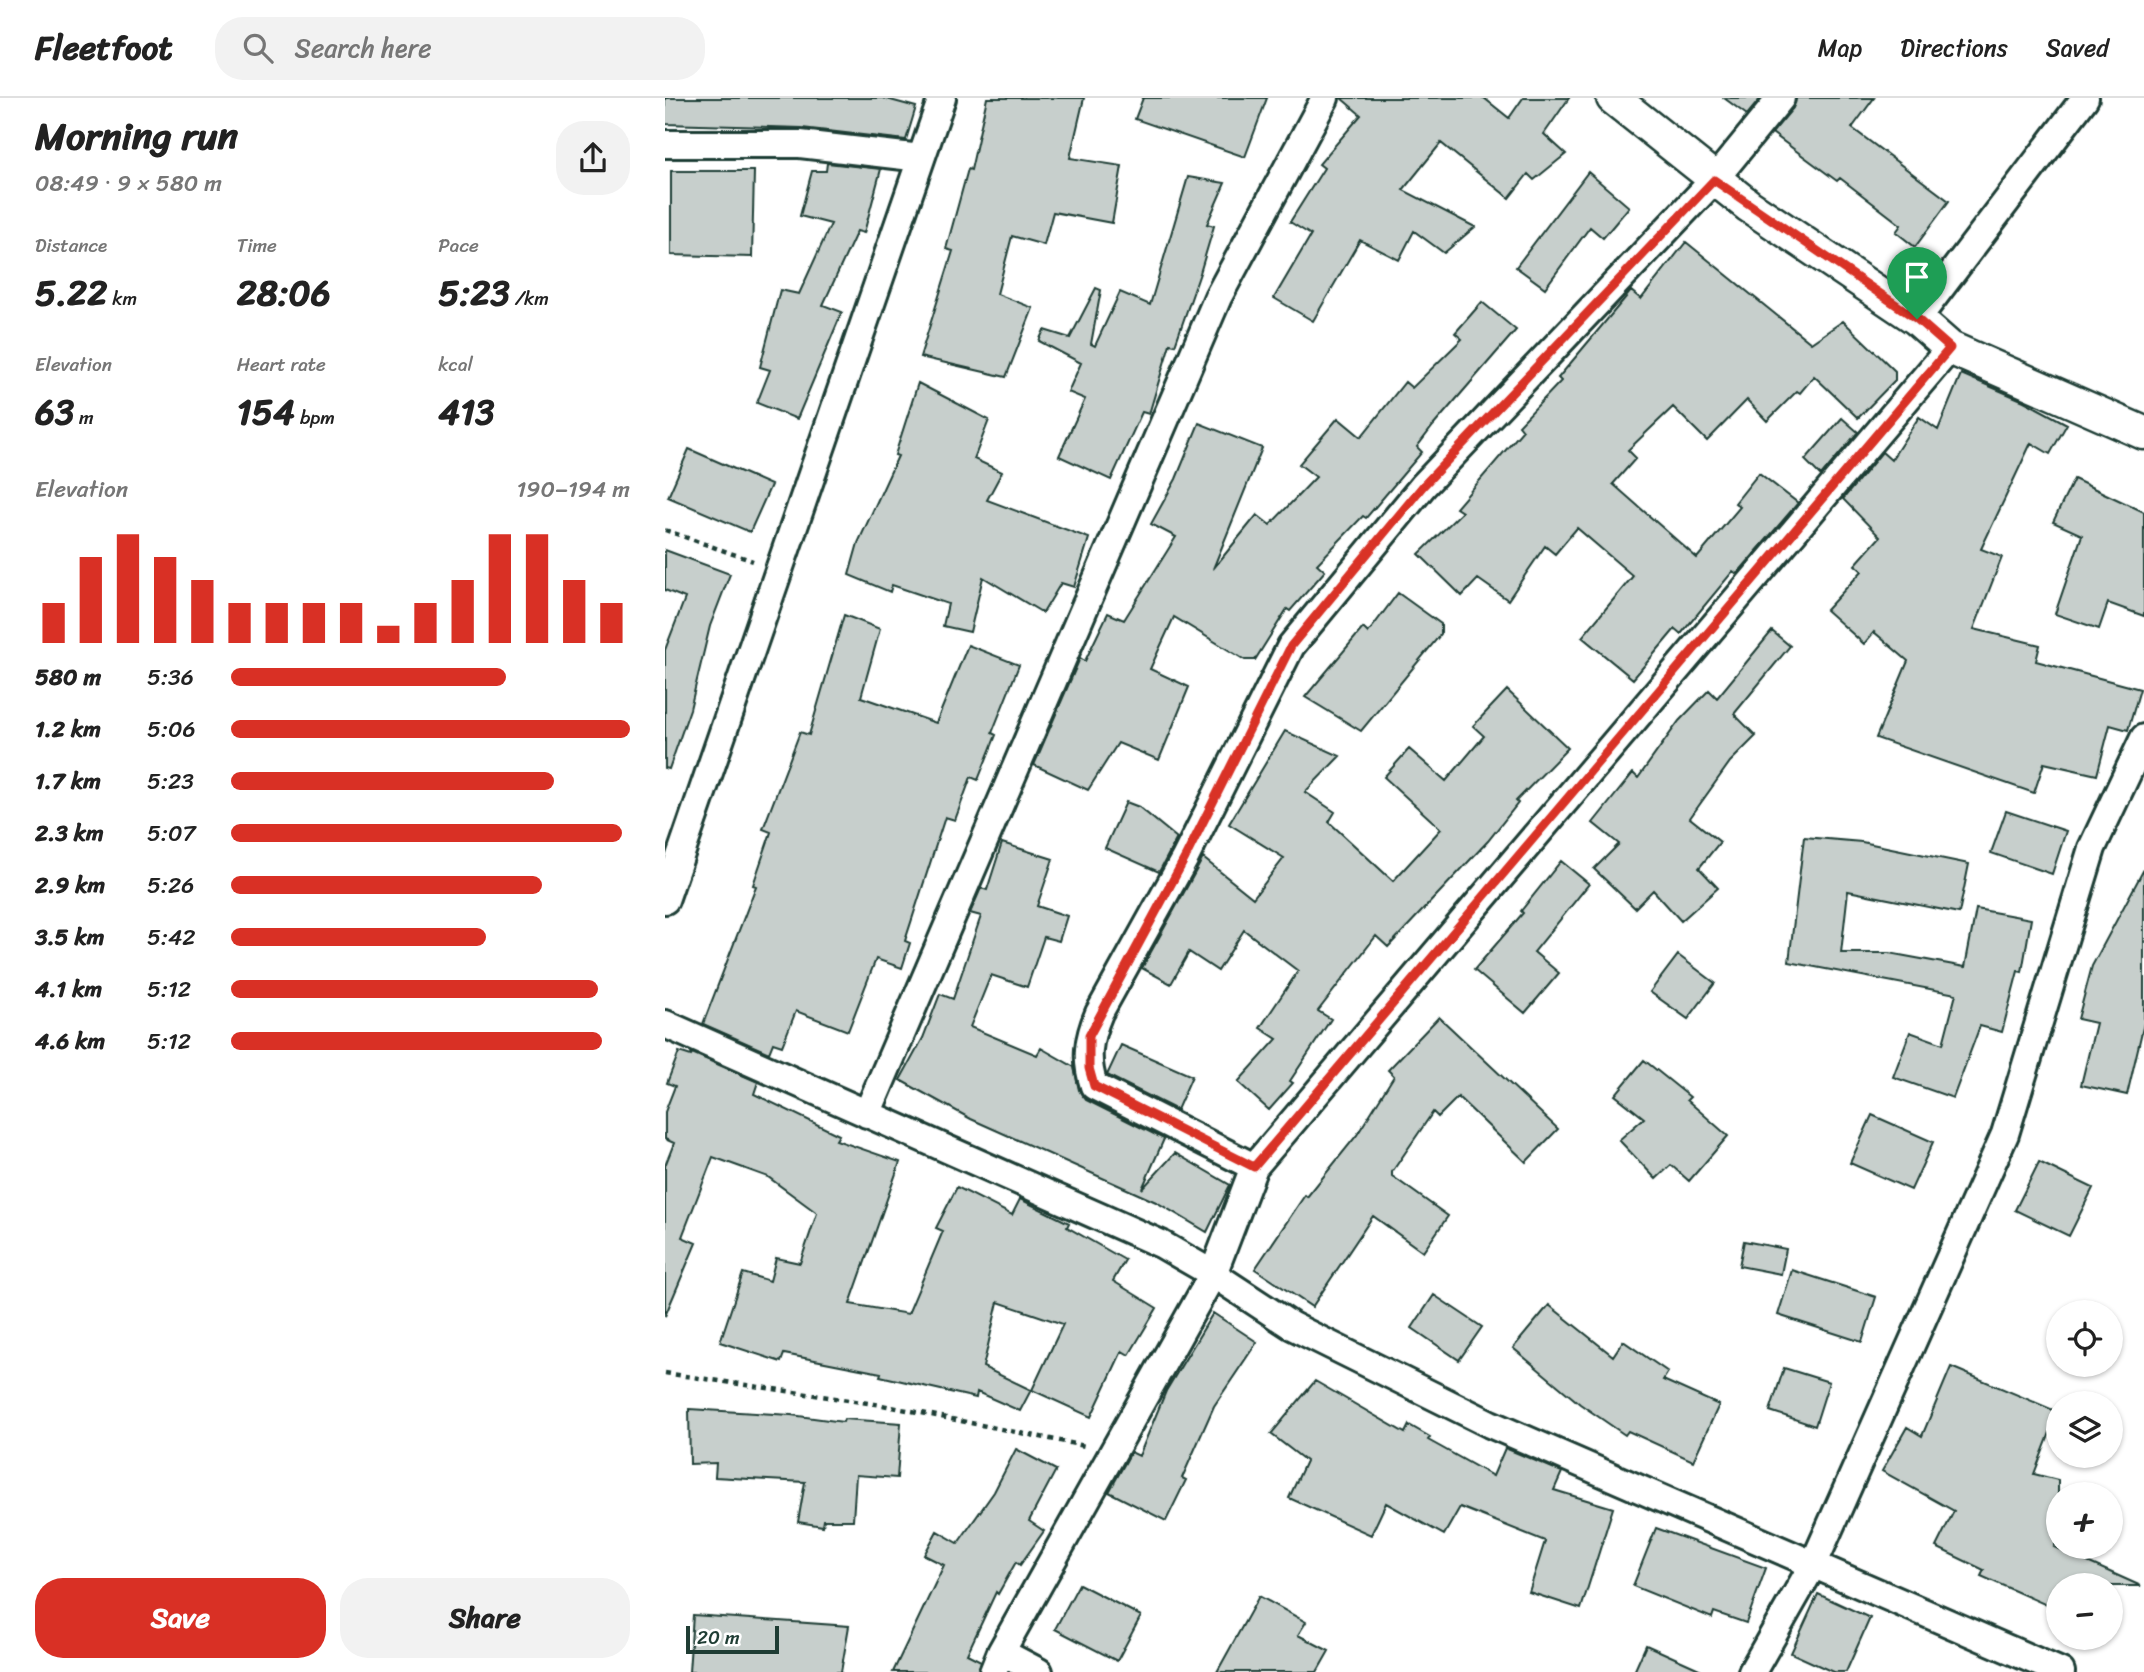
<!DOCTYPE html>
<meta charset="utf-8">
<style>
:root{--surface:#fff;--page:#f2f2f2;--text:#222;--muted:#767676;--line:#e0e0e0;--accent:#d93025}
body{margin:0;font-family:Sriracha,sans-serif;background:var(--page);color:var(--text);height:100vh;display:flex;flex-direction:column;font-size:26px;white-space:nowrap}
*{box-sizing:border-box;margin:0}
p{font-size:23px;color:var(--muted)}
.icon{flex:none;width:38px;height:38px;fill:none;stroke:currentColor;stroke-width:2;stroke-linecap:round;stroke-linejoin:round}
.map{position:relative;flex:1;overflow:hidden}
.side{display:flex;flex-direction:column;background:var(--surface);width:665px}
.side>*{flex:none}
.controls{position:absolute;left:1381px;top:1202px;display:grid;gap:14px}
.controls a{display:grid;place-items:center;width:77px;height:77px;border-radius:50%;background:var(--surface);box-shadow:0 2px 5px #0004;font-size:35px}
.scale{position:absolute;left:21px;bottom:18px;width:93px;box-sizing:border-box;padding-left:7px;border:4px solid #1f3d34;border-top:0;font-size:19px;line-height:24px;white-space:nowrap;color:#1f3d34;-webkit-text-stroke:5px #fff;paint-order:stroke}
.pin{position:absolute;display:grid;place-items:center;width:60px;height:60px;color:#fff;margin:-72px -30px;border-radius:50% 50% 50% 0;rotate:-45deg;box-shadow:0 0 7px #0007}
.pin .icon{rotate:45deg}
.round{display:grid;place-items:center;flex:none;width:74px;height:74px;border-radius:28px;background:var(--page)}
.overview{display:flex;align-items:center;justify-content:space-between;height:119px;padding:0 35px}
h1{font-size:38px;font-weight:800;line-height:52px}
.metrics{display:grid;grid-template-columns:repeat(3,1fr);gap:10px;height:119px;padding:7px 35px}
.metrics div{display:grid;align-content:center}
.metrics b{font-size:35px;font-weight:800}
.metrics small{font-size:19px;font-weight:400}
.metrics p{font-size:19px}
.chart{height:196px;padding:14px 35px}
.chart p{display:flex;justify-content:space-between}
.chart svg{width:100%;height:126px;margin-top:7px;stroke:var(--accent);stroke-width:6}
.button{display:flex;gap:14px;margin-top:auto;padding:14px 35px}
.button a{flex:1;height:80px;border-radius:28px;background:var(--accent);color:#fff;font-size:28px;font-weight:800;line-height:80px;text-align:center}
.button a+a{background:var(--page);color:var(--text)}
ul{padding:0 35px;list-style:none;font-size:23px}
li{display:grid;grid-template-columns:112px 84px 1fr;align-items:center;height:52px}
li i{height:18px;border-radius:9px;background:var(--accent)}
header{display:flex;align-items:center;gap:42px;box-sizing:border-box;height:98px;padding:0 35px;background:var(--surface);border-bottom:2px solid var(--line)}
header strong{font-size:33px}
nav{display:flex;gap:38px;margin-inline-start:auto;font-size:24px}
.search{width:490px;height:63px;background:var(--page);display:flex;align-items:center;gap:18px;box-sizing:border-box;padding:0 24px;border-radius:28px;color:var(--muted);font-size:26px}
main{display:flex;flex:1;min-height:0}
.map>svg:first-child{display:block}
.building{fill:#c7cfcc;stroke:#1f3d34;stroke-width:2}
.lines{fill:none;stroke-linecap:round;stroke-linejoin:round}
.minor-casing{stroke:#1f3d34;stroke-width:32}
.tertiary-casing{stroke:#1f3d34;stroke-width:37}
.path{stroke:#1f3d34;stroke-width:4.5;stroke-dasharray:5 5;stroke-linecap:butt}
.minor{stroke:#fff;stroke-width:26}
.tertiary{stroke:#fff;stroke-width:32}
.route-casing{stroke:#fff;stroke-width:14}
.route{stroke:#d93025;stroke-width:9}
</style>
<header>
<strong>Fleetfoot</strong>
<div class="search"><svg class="icon" aria-label="search" viewBox="0 0 24 24"><circle cx="10" cy="10" r="6"/><path d="M15 15l6 6"/></svg>Search here</div>
<nav><a>Map</a><a>Directions</a><a>Saved</a></nav>
</header>
<main>
<section class="side">
<div class="overview"><div><h1>Morning run</h1><p>08:49 · 9 × 580 m</p></div><a class="round"><svg class="icon" aria-label="share" viewBox="0 0 24 24"><path d="M12 15V3M7 8l5-5 5 5M5 13v7h14v-7"/></svg></a></div>
<div class="metrics">
<div><p>Distance</p><b>5.22<small> km</small></b></div>
<div><p>Time</p><b>28:06</b></div>
<div><p>Pace</p><b>5:23<small> /km</small></b></div>
</div>
<div class="metrics">
<div><p>Elevation</p><b>63<small> m</small></b></div>
<div><p>Heart rate</p><b>154<small> bpm</small></b></div>
<div><p>kcal</p><b>413</b></div>
</div>
<div class="chart"><p><span>Elevation</span>190–194 m</p>
<svg viewBox="0 0 160 44" preserveAspectRatio="none"><path d="M5 44V30M15 44V14M25 44V6M35 44V14M45 44V22M55 44V30M65 44V30M75 44V30M85 44V30M95 44V38M105 44V30M115 44V22M125 44V6M135 44V6M145 44V22M155 44V30"/></svg>
</div>
<ul>
<li><b>580 m</b>5:36<i style="width:69%"></i></li>
<li><b>1.2 km</b>5:06<i style="width:100%"></i></li>
<li><b>1.7 km</b>5:23<i style="width:81%"></i></li>
<li><b>2.3 km</b>5:07<i style="width:98%"></i></li>
<li><b>2.9 km</b>5:26<i style="width:78%"></i></li>
<li><b>3.5 km</b>5:42<i style="width:64%"></i></li>
<li><b>4.1 km</b>5:12<i style="width:92%"></i></li>
<li><b>4.6 km</b>5:12<i style="width:93%"></i></li>
</ul>
<div class="button"><a>Save</a><a>Share</a></div>
</section>
<div class="map">
<svg width="1479" height="1574" viewBox="0 0 1479 1574">
<rect width="100%" height="100%" fill="#fff"/>
<filter id="ink" filterUnits="userSpaceOnUse"><feTurbulence type="fractalNoise" baseFrequency=".0143" numOctaves="2"/><feDisplacementMap in="SourceGraphic" scale="14" xChannelSelector="R" yChannelSelector="G"/><feConvolveMatrix kernelMatrix="1 2 1 2 8 2 1 2 1" color-interpolation-filters="sRGB"/></filter>
<g filter="url(#ink)">
<path class="building" d="M 0,0 L 218,0 L 251,9 L 241,42 L 137,30 L 0,26 Z
M 322,0 L 419,0 L 405,60 L 457,68 L 447,125 L 388,114 L 379,147 L 347,138 L 332,196 L 368,210 L 341,279 L 255,259 L 288,153 L 281,151 L 303,71 L 306,72 Z
M 478,0 L 602,0 L 580,59 L 470,21 Z
M 676,0 L 819,0 L 844,20 L 858,0 L 904,0 L 879,36 L 901,56 L 869,82 L 863,76 L 844,100 L 776,45 L 738,92 L 810,129 L 779,155 L 749,133 L 734,162 L 695,142 L 648,223 L 609,200 L 646,137 L 625,124 L 659,70 L 654,66 L 696,17 Z
M 1059,0 L 1096,0 L 1082,17 Z
M 1131,0 L 1209,0 L 1187,30 L 1284,103 L 1250,149 L 1231,134 L 1236,127 L 1175,80 L 1172,83 L 1107,35 L 1128,10 Z
M 162,65 L 216,71 L 199,135 L 192,133 L 158,207 L 177,214 L 132,321 L 92,305 L 105,272 L 95,269 L 115,192 L 134,196 L 166,126 L 135,118 L 147,73 L 161,73 Z
M 6,73 L 89,73 L 87,159 L 6,157 Z
M 923,74 L 964,109 L 938,140 L 925,129 L 880,190 L 851,169 Z
M 523,79 L 560,85 L 542,126 L 549,128 L 535,175 L 510,247 L 505,246 L 484,316 L 477,314 L 446,382 L 394,358 L 420,301 L 403,294 L 416,265 L 374,243 L 379,232 L 405,240 L 431,190 L 436,192 L 426,246 L 430,248 L 455,194 L 485,207 Z
M 1021,144 L 1146,245 L 1178,223 L 1230,273 L 1230,282 L 1193,320 L 1149,278 L 1135,295 L 1132,293 L 1102,323 L 1082,302 L 1042,343 L 1008,309 L 963,352 L 971,360 L 948,386 L 1032,460 L 1075,409 L 1070,405 L 1094,375 L 1133,405 L 1072,476 L 1068,473 L 1016,536 L 1010,531 L 968,581 L 917,539 L 968,478 L 912,430 L 890,456 L 880,448 L 843,502 L 813,481 L 797,498 L 754,456 L 797,414 L 791,410 L 858,332 L 854,327 L 896,283 L 893,280 L 966,193 L 976,201 Z
M 817,204 L 851,232 L 768,328 L 752,349 L 757,354 L 701,420 L 698,418 L 652,466 L 660,473 L 625,513 L 622,511 L 590,562 L 580,562 L 509,519 L 485,571 L 524,589 L 494,662 L 453,645 L 423,692 L 369,667 L 415,560 L 420,563 L 443,515 L 459,522 L 511,439 L 486,426 L 511,381 L 534,325 L 597,350 L 548,471 L 592,417 L 605,427 L 651,379 L 634,366 L 673,320 L 696,339 L 740,284 L 747,290 L 797,241 L 790,235 Z
M 1296,276 L 1359,303 L 1402,326 L 1385,356 L 1366,345 L 1316,451 L 1337,459 L 1309,531 L 1375,547 L 1371,563 L 1475,591 L 1463,632 L 1445,627 L 1432,677 L 1379,665 L 1369,695 L 1211,640 L 1243,563 L 1209,534 L 1199,546 L 1161,512 L 1197,473 L 1190,467 L 1215,439 L 1178,401 L 1217,354 L 1226,362 L 1254,319 L 1273,332 Z
M 253,285 L 324,322 L 309,361 L 337,374 L 322,402 L 424,440 L 409,489 L 396,485 L 378,515 L 318,479 L 305,534 L 278,528 L 283,506 L 227,487 L 225,494 L 184,477 L 193,445 L 233,358 L 230,357 Z
M 1177,320 L 1193,334 L 1156,378 L 1140,362 Z
M 24,351 L 106,387 L 85,434 L 3,399 Z
M 1409,381 L 1479,414 L 1479,518 L 1443,505 L 1434,531 L 1390,516 L 1417,437 L 1388,424 Z
M 0,452 L 65,476 L 45,528 L 25,611 L 4,671 L 0,670 L 0,552 L 20,500 L 0,492 Z
M 733,495 L 776,526 L 776,536 L 696,633 L 640,599 L 698,530 L 703,535 Z
M 179,517 L 215,531 L 196,599 L 271,625 L 303,547 L 354,567 L 327,635 L 331,637 L 313,682 L 306,679 L 290,722 L 280,719 L 240,843 L 245,845 L 237,870 L 211,861 L 183,933 L 131,913 L 117,948 L 108,945 L 104,955 L 38,926 L 91,788 L 88,787 L 106,734 L 98,731 L 135,634 L 144,637 Z
M 1107,533 L 1125,548 L 1069,616 L 1091,638 L 1065,664 L 1025,720 L 1055,744 L 1034,770 L 1053,790 L 1016,823 L 988,792 L 970,810 L 929,771 L 954,746 L 928,725 L 968,675 L 973,680 L 1014,623 L 1044,592 L 1052,600 Z
M 842,592 L 903,650 L 851,703 L 853,705 L 823,743 L 723,849 L 711,838 L 653,913 L 666,921 L 625,983 L 628,985 L 604,1012 L 573,984 L 612,941 L 595,930 L 633,873 L 579,832 L 553,873 L 524,854 L 506,886 L 477,870 L 538,760 L 588,800 L 619,760 L 564,726 L 620,633 L 675,658 L 640,694 L 670,714 L 664,724 L 728,783 L 776,731 L 719,679 L 744,651 L 781,683 L 819,638 L 808,628 Z
M 461,704 L 474,709 L 512,740 L 494,774 L 440,750 Z
M 1341,713 L 1401,733 L 1387,776 L 1326,755 Z
M 1139,739 L 1197,744 L 1304,766 L 1294,815 L 1183,793 L 1176,855 L 1224,855 L 1300,869 L 1311,811 L 1366,821 L 1357,874 L 1353,873 L 1337,934 L 1315,928 L 1288,1000 L 1228,979 L 1245,934 L 1278,946 L 1291,896 L 1124,864 Z
M 337,745 L 388,761 L 372,808 L 402,818 L 394,843 L 379,839 L 362,889 L 326,877 L 305,929 L 372,957 L 376,950 L 409,969 L 414,992 L 421,1002 L 499,1041 L 477,1091 L 510,1055 L 565,1087 L 542,1134 L 491,1104 L 306,1021 L 235,982 L 258,940 L 275,896 L 288,901 L 316,818 L 305,815 L 316,790 L 322,792 Z
M 896,763 L 924,786 L 869,854 L 894,875 L 860,915 L 809,872 L 858,815 L 856,813 Z
M 1479,771 L 1479,925 L 1462,997 L 1416,987 L 1431,925 L 1413,921 L 1427,868 Z
M 1013,857 L 1050,885 L 1023,921 L 985,894 Z
M 774,919 L 893,1031 L 861,1064 L 793,999 L 773,1019 L 768,1014 L 727,1074 L 727,1078 L 783,1118 L 758,1154 L 708,1118 L 647,1209 L 590,1171 L 640,1097 L 642,1099 L 692,1037 L 729,978 L 723,972 Z
M 456,947 L 527,978 L 512,1012 L 442,977 Z
M 14,954 L 26,958 L 27,955 L 93,984 L 89,996 L 174,1037 L 171,1042 L 235,1064 L 185,1206 L 243,1216 L 278,1133 L 271,1130 L 292,1089 L 347,1117 L 355,1101 L 404,1125 L 402,1129 L 460,1162 L 448,1183 L 492,1210 L 464,1257 L 457,1253 L 426,1319 L 367,1292 L 398,1226 L 333,1204 L 318,1269 L 366,1292 L 355,1313 L 312,1294 L 311,1300 L 215,1278 L 216,1275 L 119,1256 L 116,1264 L 55,1244 L 78,1175 L 105,1183 L 111,1160 L 135,1165 L 152,1115 L 103,1079 L 48,1059 L 17,1139 L 31,1145 L 0,1218 L 0,1068 L 9,1045 L 0,1041 L 0,1014 L 10,988 L 2,985 Z
M 979,962 L 1025,999 L 1022,1002 L 1063,1038 L 1024,1083 L 1006,1067 L 991,1081 L 954,1042 L 979,1020 L 950,997 Z
M 1207,1017 L 1268,1044 L 1246,1092 L 1185,1065 Z
M 1374,1064 L 1428,1090 L 1404,1138 L 1350,1112 Z
M 1079,1143 L 1121,1151 L 1116,1176 L 1074,1168 Z
M 1127,1172 L 1211,1199 L 1197,1244 L 1113,1217 Z
M 769,1197 L 817,1229 L 794,1262 L 747,1230 Z
M 884,1207 L 948,1258 L 958,1243 L 1003,1274 L 998,1282 L 1054,1307 L 1028,1363 L 963,1333 L 960,1337 L 915,1306 L 848,1250 Z
M 548,1215 L 592,1244 L 549,1308 L 517,1380 L 521,1382 L 501,1423 L 444,1394 L 466,1354 L 474,1358 L 501,1293 Z
M 1286,1269 L 1393,1314 L 1369,1376 L 1393,1382 L 1393,1440 L 1389,1449 L 1476,1488 L 1393,1488 L 1393,1512 L 1316,1478 L 1319,1472 L 1271,1449 L 1289,1413 L 1217,1373 L 1242,1329 L 1257,1338 Z
M 1119,1270 L 1164,1284 L 1150,1328 L 1105,1313 Z
M 650,1283 L 740,1335 L 744,1327 L 765,1339 L 763,1342 L 828,1378 L 840,1350 L 897,1374 L 889,1392 L 948,1410 L 916,1511 L 864,1494 L 880,1443 L 795,1409 L 779,1437 L 721,1405 L 706,1437 L 624,1400 L 641,1363 L 606,1336 Z
M 24,1311 L 126,1317 L 178,1324 L 179,1321 L 236,1325 L 232,1380 L 191,1377 L 188,1422 L 159,1422 L 158,1428 L 133,1424 L 140,1384 L 50,1379 L 51,1365 L 25,1366 Z
M 351,1351 L 391,1372 L 364,1423 L 379,1433 L 355,1467 L 351,1464 L 333,1496 L 331,1494 L 302,1556 L 316,1563 L 313,1574 L 228,1574 L 279,1467 L 259,1457 L 272,1433 L 293,1445 L 329,1394 Z
M 991,1430 L 1101,1470 L 1081,1525 L 1049,1514 L 1047,1520 L 968,1488 Z
M 414,1486 L 476,1518 L 452,1563 L 390,1531 Z
M 1153,1496 L 1205,1520 L 1181,1574 L 1168,1574 L 1126,1555 Z
M 594,1498 L 641,1524 L 633,1537 L 664,1553 L 652,1574 L 552,1574 Z
M 28,1517 L 184,1528 L 176,1574 L 24,1574 Z
M 981,1547 L 1041,1574 L 969,1574 Z"/>
<g class="lines">
<g class="minor-casing">
<path id="minor" d="M 0,46 L 135,46 L 256,60
M 1252,221 L 1420,0
M 0,802 L 277,0
M 0,926 L 496,1146 L 548,1176 L 627,1228 L 825,1326 L 1396,1574
M 202,1016 L 553,199 L 660,0
M 589,1069 L 429,988 C 420,961 423,941 434,915 L 520,760 L 626,548 L 758,388 L 1049,82 L 1116,0
M 336,1554 L 374,1574
M 328,1574 L 336,1554 L 548,1176 L 589,1069 L 1285,250
M 1087,1574 L 1149,1465 L 1340,1036 L 1427,750 L 1479,640"/>
</g>
<g class="tertiary-casing">
<path id="tertiary" d="M 948,0 L 1084,108 L 1252,221 L 1285,250 L 1479,335"/>
</g>
<path class="path" d="M 0,432 L 88,463
M 0,1275 L 217,1307 L 420,1348"/>
<use href="#minor" class="minor"/>
<use href="#tertiary" class="tertiary"/>
</g>
</g>
<g class="lines" filter="url(#ink)">
<g class="route-casing">
<path id="route" d="M 1049,82 L 1252,221 L 1285,250 L 589,1069 L 429,988 L 424,970 L 424,938 L 520,760 L 626,548 L 758,388 Z"/>
</g>
<use href="#route" class="route"/>
</g>
</svg>
<div class="controls">
<a><svg class="icon" aria-label="locate" viewBox="0 0 24 24"><circle cx="12" cy="12" r="6"/><path d="M12 2v4M12 18v4M2 12h4M18 12h4"/></svg></a>
<a><svg class="icon" aria-label="layers" viewBox="0 0 24 24"><path d="M12 4l9 5-9 5-9-5zM3 14l9 5 9-5"/></svg></a>
<a>+</a>
<a>−</a>
</div>
<div class="scale">20 m</div>
<div class="pin" style="left:1252px;top:221px;background:#1e9e55"><svg class="icon" aria-label="arrive" viewBox="0 0 24 24"><path d="M6 21V4h12l-3 4 3 4H6"/></svg></div>
</div>
</main>
